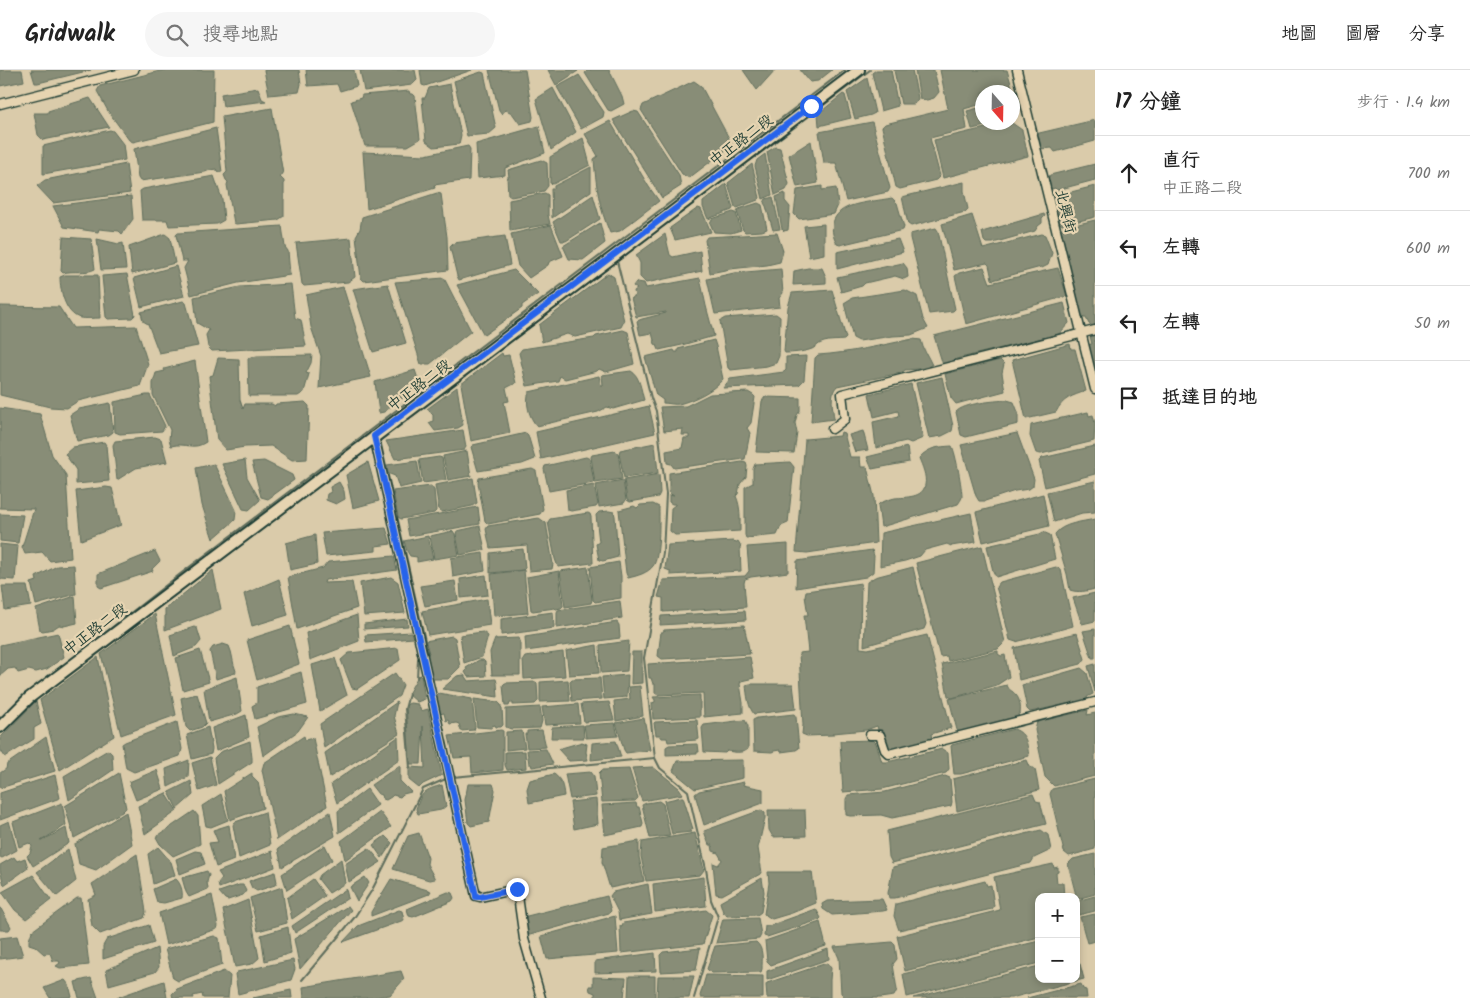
<!DOCTYPE html>
<html lang="zh-TW">
<meta charset="utf-8">
<style>
body{margin:0;font-family:Kalam,"LXGW WenKai TC",sans-serif;background:#f6f6f6;color:#222}
.controls{position:absolute;right:15px;bottom:15px;display:grid;overflow:hidden;border-radius:10px;box-shadow:0 2px 8px #0003}
.controls button{width:45px;height:45px;display:grid;place-items:center;padding:0;border:0;border-bottom:1px solid #e0e0e0;background:#fff;color:#222;font:25px sans-serif}
.compass{position:absolute;left:975px;top:15px;width:45px;height:45px;border-radius:50%;background:#fff;box-shadow:0 2px 8px #0003;rotate:160deg}
.stop{position:absolute;width:15px;height:15px;margin:-11px;border:4px solid #2563eb;border-radius:50%;background:#fff}
.stop.end{background:#2563eb;border-color:#fff;box-shadow:0 1px 5px #0008}
.list{margin:0;padding:0;list-style:none}
h2{display:flex;justify-content:space-between;align-items:center;height:65px;margin:0;padding:0 20px;font-size:21px}
h2 small{font-size:16px;font-weight:400;color:#767676}
.list li{display:grid;grid-template-columns:32px 1fr auto;gap:15px;align-items:center;box-sizing:border-box;height:75px;padding:0 20px;border-top:1px solid #e0e0e0}
.list b{display:block;font-size:19px;white-space:nowrap}
.list p{margin:0;font-size:16px;white-space:nowrap;color:#767676}
.list em{font-size:16px;font-style:normal;color:#767676}
.icon{flex:none;width:28px;height:28px;fill:none;stroke:currentColor;stroke-width:2;stroke-linecap:round;stroke-linejoin:round}
.map{position:relative;flex:none;width:1095px;height:928px;overflow:hidden}
header{display:flex;align-items:center;gap:30px;box-sizing:border-box;height:70px;padding:0 25px;background:#fff;border-bottom:1px solid #e0e0e0}
header strong{font-size:24px}
nav{display:flex;gap:28px;margin-inline-start:auto;font-size:18px}
.search{width:350px;height:45px;background:#f6f6f6;display:flex;align-items:center;gap:12px;box-sizing:border-box;padding:0 18px;border-radius:28px;color:#767676;font-size:19px}
main{display:flex}
aside{flex:1;background:#fff}
.map>svg:first-child{display:block}
</style>
<header>
<strong>Gridwalk</strong>
<div class="search"><svg class="icon" aria-label="search" viewBox="0 0 24 24"><circle cx="10" cy="10" r="6"/><path d="M15 15l6 6"/></svg>搜尋地點</div>
<nav><a>地圖</a><a>圖層</a><a>分享</a></nav>
</header>
<main>
<div class="map">
<svg width="1095" height="928" viewBox="0 0 1095 928">
<rect width="100%" height="100%" fill="#dacbaa"/>
<filter id="ink" filterUnits="userSpaceOnUse"><feTurbulence type="fractalNoise" baseFrequency=".02" numOctaves="2"/><feDisplacementMap in="SourceGraphic" scale="10" xChannelSelector="R" yChannelSelector="G"/><feConvolveMatrix kernelMatrix="1 2 1 2 8 2 1 2 1" color-interpolation-filters="sRGB"/></filter>
<g filter="url(#ink)">
<g fill="#888d77" stroke="#5e6d5c">
<path d="M0,0H22L24,11L0,16Z"/>
<path d="M31,0H91L38,13H35Z"/>
<path d="M164,0H214L213,52L133,72L129,70L108,41L97,21L100,16Z"/>
<path d="M264,0H299L301,14L299,22L269,25Z"/>
<path d="M306,0H354L357,16L340,21L337,14L308,16Z"/>
<path d="M360,0H415L417,10L412,15L364,21Z"/>
<path d="M420,0H472L425,16L422,15Z"/>
<path d="M489,0H525L533,47L532,51L520,54L512,43L506,40L502,44L499,40Z"/>
<path d="M548,0H577L578,1L556,15Z"/>
<path d="M588,0H609L622,26L624,34L611,41L608,40L585,3Z"/>
<path d="M743,0H775L757,20Z"/>
<path d="M800,0H832L818,11L810,12Z"/>
<path d="M876,0H891L898,36L881,41L872,3Z"/>
<path d="M894,0H912L918,28L917,31L914,34H901Z"/>
<path d="M915,0H934L939,22L934,28L927,30L920,29Z"/>
<path d="M940,0H1007L1012,17L1011,22H982V34L964,39L967,59L930,68L940,106L936,110L900,119L896,117L882,57L885,54L948,39Z"/>
<path d="M481,2L484,3L496,58L489,64L467,66L454,11Z"/>
<path d="M579,5L604,42L603,47L581,59L557,17Z"/>
<path d="M867,8L875,43L871,45L855,49L847,22Z"/>
<path d="M694,11L701,16L731,72V76L689,108L682,104L641,40L643,35Z"/>
<path d="M450,14L461,65L459,74L434,77L426,71L422,28H425L429,18Z"/>
<path d="M258,18L262,29L266,31L223,36L221,24Z"/>
<path d="M553,18L576,62L551,80L536,29Z"/>
<path d="M409,21L410,24H413L415,26L420,69L408,76H365L351,31L361,28L362,25Z"/>
<path d="M843,24L845,25L851,48L819,56L818,44Z"/>
<path d="M90,28L109,57L43,70L38,65L34,43H48V41Z"/>
<path d="M982,37V52L998,53L972,59L967,41Z"/>
<path d="M272,38L283,104L279,106L284,111V146L278,150L236,154L234,153L227,115L228,112L226,110L224,105L227,102L222,47Z"/>
<path d="M633,41L638,42L679,105L681,116L662,128L613,50Z"/>
<path d="M1095,50V71L1055,82L1052,78L1039,79L1035,64Z"/>
<path d="M610,51L649,117L659,131L620,161L610,163C599,137 596,116 594,89L598,86L585,64Z"/>
<path d="M872,52L890,118L888,122L846,131L836,93H824L819,62Z"/>
<path d="M1007,53H1012L1022,60L1028,86L943,108L934,70Z"/>
<path d="M539,56L545,83L505,98V105L478,108L476,74Z"/>
<path d="M216,58L222,102H218L216,99L210,100L205,102L140,111L138,108L134,79Z"/>
<path d="M110,60L113,61L123,74L125,90L43,104V76Z"/>
<path d="M583,68L590,95L553,114L550,113V87Z"/>
<path d="M811,71L818,113L797,117L789,85Z"/>
<path d="M468,76L470,79L469,110L434,115L435,118L367,139L363,82L425,85Z"/>
<path d="M775,77L780,78L789,114L786,120L775,125L767,82Z"/>
<path d="M765,84L772,125L763,129L755,96L757,90Z"/>
<path d="M541,90L547,93L548,116L544,121L511,127L508,125L507,107H509L508,100Z"/>
<path d="M126,94L130,123L53,133L37,116L45,110Z"/>
<path d="M752,94L760,128L758,130L737,138L735,137L728,113Z"/>
<path d="M1095,94V110L1057,120L1055,118L1048,120L1047,111L1050,105Z"/>
<path d="M591,97V121L552,148L551,119H554V116Z"/>
<path d="M214,106L222,129L224,150L217,154L169,156L167,150H142L140,121L143,119Z"/>
<path d="M964,112V121L968,139L965,142L911,156L908,154L902,127Z"/>
<path d="M726,114L733,138L732,140L708,149L703,137V132Z"/>
<path d="M822,116V120L836,118L838,135L834,144L799,149L794,144L797,120Z"/>
<path d="M1095,116V147L1063,155L1057,152L1051,127Z"/>
<path d="M437,123L441,124L447,167L448,200L364,211L361,208L356,166L360,159L362,147Z"/>
<path d="M545,123L548,125V145L550,154L510,161L509,130Z"/>
<path d="M785,123V131L790,137L788,160L784,161L782,159L776,127Z"/>
<path d="M593,125L600,149L566,171H561L553,152Z"/>
<path d="M131,126L133,149L122,164L119,161L99,159L98,162L64,157L53,136Z"/>
<path d="M773,127L780,159L773,160L766,136L764,133L766,129Z"/>
<path d="M892,128L897,133L904,157L903,160L840,175L837,174C829,161 831,145 846,138C854,133 882,130 892,128Z"/>
<path d="M758,133L762,135L767,159L762,161L745,162L743,160L737,142L739,139Z"/>
<path d="M698,138L701,139L711,162L675,170L670,158Z"/>
<path d="M733,142L736,143L741,160L731,163L714,162L710,153L712,149Z"/>
<path d="M1044,144L1045,146L1042,149V153L1038,156L1035,161L993,173H986L984,171L982,162Z"/>
<path d="M972,145L983,179L1042,164L1045,165L1052,183L1048,195L1042,198L1041,197L993,210L992,209L989,195L987,193L954,200L942,154Z"/>
<path d="M1095,150V255L1092,256L1089,254L1086,248H1084L1082,245H1079L1058,159Z"/>
<path d="M600,153L605,173L583,190L569,189L563,176Z"/>
<path d="M824,154V184L809,187L804,156Z"/>
<path d="M551,155L563,186L549,192L548,195L529,208L518,196L511,164Z"/>
<path d="M282,156L285,177L288,181L290,205L238,213L191,225L184,198L188,191H182L176,165L178,163Z"/>
<path d="M936,158L938,161L955,239L953,241L929,244L910,168V164Z"/>
<path d="M777,163L783,181L780,192L767,195L730,199L710,203L705,170L707,167Z"/>
<path d="M165,164L170,168L175,193L132,204L129,177Z"/>
<path d="M665,164L670,185L673,187L700,181L702,201L646,213L640,207V193L636,185Z"/>
<path d="M505,166L510,195L459,210L457,206L450,177L454,173Z"/>
<path d="M63,167L91,169L95,199C86,204 73,200 63,203L61,201Z"/>
<path d="M351,168L355,207L348,212L304,216L302,214L296,173Z"/>
<path d="M97,169L119,174L123,173L126,199L101,200Z"/>
<path d="M898,169L903,182L837,199V182Z"/>
<path d="M903,193L907,198L908,207L904,209L895,206L865,213L862,216L841,222L837,207Z"/>
<path d="M176,196L184,226L141,237L134,208Z"/>
<path d="M984,197L990,213L1058,198L1067,226L966,254L955,206L959,203Z"/>
<path d="M808,198H822L826,207V213L793,215L794,201Z"/>
<path d="M781,199L783,223L779,228L780,237L715,244L707,209L734,203Z"/>
<path d="M514,200L538,224L522,235V238L484,265L457,215Z"/>
<path d="M608,203L614,207L624,251L621,257L575,267L567,264L542,272L539,255Z"/>
<path d="M127,204L135,245L132,248L108,249L106,247L102,206Z"/>
<path d="M65,205H98L100,248C94,248 86,249 80,248C65,244 60,220 60,207Z"/>
<path d="M444,208L471,261L430,294H421L395,212Z"/>
<path d="M700,208L706,236L714,266L682,275L659,280L657,275L655,274L652,263L640,265L637,251L642,249L666,243V242L636,247L631,228L635,226L634,221L637,219L633,216L636,212L644,213L646,218Z"/>
<path d="M291,214L295,248L301,250L306,276L212,281L208,277L206,265L209,260L197,253L194,227L240,217Z"/>
<path d="M388,214L406,273L373,282L353,219Z"/>
<path d="M343,217L371,307L319,318L321,286L311,257L306,225Z"/>
<path d="M832,220L846,268L844,270C838,271 830,270 824,272C818,273 815,279 809,280C802,282 794,283 785,283L784,281L788,237L792,223Z"/>
<path d="M905,220L917,226L923,249L928,258L911,265L893,266L859,271L853,268L844,233L852,228Z"/>
<path d="M183,231L186,233L198,276L159,283L148,254L143,251L141,242Z"/>
<path d="M1064,233L1069,253L1059,264L956,289L955,291L943,295L934,266Z"/>
<path d="M0,236L59,237L73,258L136,256L148,294L140,316L78,331L67,338L50,337L0,325Z"/>
<path d="M776,244L780,247L779,286L776,293L767,296L731,300L728,298L720,251L725,248Z"/>
<path d="M623,260L628,262L634,294L606,302L599,299L597,301L565,309L560,306L558,311L527,316L519,283L522,279L594,268L596,266Z"/>
<path d="M1095,265V299H1093L1087,275L1092,274L1090,266Z"/>
<path d="M913,269L921,270C923,280 928,286 932,295H930V298L905,300L901,303L837,316C829,324 833,338 834,349L811,352L815,288L818,285C850,283 881,275 913,269Z"/>
<path d="M714,270L716,276L723,309C713,321 694,330 679,334C674,335 668,333 663,333V330L656,325L645,287L674,280L675,282H678V279Z"/>
<path d="M1070,274L1071,279H1075L1086,321C1072,326 1063,328 1056,342L1026,349L1012,290Z"/>
<path d="M502,283L503,286L509,285L516,313L506,318L509,331L504,332L510,363L471,371L461,314Z"/>
<path d="M312,285L311,293L306,303L309,304L304,322L298,326H249L248,288L257,286Z"/>
<path d="M806,286L804,310L799,315L723,318L730,309L784,302L786,300V287Z"/>
<path d="M218,288L239,289L240,330L243,339L245,334H272L275,336L276,334L305,332L309,336L307,389L292,390L271,376L245,377L226,380L217,370L209,306L213,305Z"/>
<path d="M1000,290L1004,294L1002,303L1005,321L956,334L951,328L945,304Z"/>
<path d="M195,291L206,372C193,381 186,372 171,376L169,369L170,360L153,325V313L156,303L165,301L164,299Z"/>
<path d="M415,300L420,315L384,342L379,343L375,312Z"/>
<path d="M631,301C640,306 641,320 644,330L613,339L607,337L598,342L537,356C529,348 525,332 529,322L599,306L601,315H603L602,305Z"/>
<path d="M942,307L953,356L952,361L942,366L929,368L916,313Z"/>
<path d="M911,314L923,368L911,373L906,371L876,378L873,352L899,346L898,341L874,347L869,324Z"/>
<path d="M457,317L463,355L458,358L435,361L429,353L433,351V345L427,339Z"/>
<path d="M748,322L753,325L755,327L751,353L747,358L750,363L745,389L674,398L671,394L667,393L666,381L682,378L684,368H689V365H682L683,359L664,361L660,337L686,336L710,324Z"/>
<path d="M146,325H150L165,356L162,361L120,364L115,362L114,332Z"/>
<path d="M765,327L800,328V341L797,345L795,353L797,363L794,383L756,382L762,331Z"/>
<path d="M1007,330L1014,332L1018,342V354L966,367L961,365L956,342C964,333 994,331 1007,330Z"/>
<path d="M110,333L113,362L109,365L77,371L70,345L79,339Z"/>
<path d="M649,336L655,363L541,389L536,362Z"/>
<path d="M0,338L40,344L52,385L66,405L71,488L50,491L42,482L25,484L22,477L34,439L0,438Z"/>
<path d="M1088,342L1089,346L1093,345L1095,354L1094,371L1041,384L1036,383L1030,366L1031,355Z"/>
<path d="M463,360L466,377L464,380L395,389L386,371Z"/>
<path d="M863,361L868,380L855,382L849,365Z"/>
<path d="M841,362L844,363L850,387H860L861,397H867L874,426L876,473L807,483L796,482L805,369L840,366Z"/>
<path d="M526,363L528,365L535,389L522,394L478,401L471,377L473,375Z"/>
<path d="M1017,363L1034,409L1033,416L1029,419L1015,421L985,431H979L976,426L961,375Z"/>
<path d="M155,367L161,369L167,392L136,398L117,410L113,375L115,371Z"/>
<path d="M104,372L106,375L109,411L76,414V400L65,384L73,377Z"/>
<path d="M655,373L658,403L624,408L619,384L620,380Z"/>
<path d="M952,376C956,384 962,418 962,427C961,430 960,431 958,434L881,457L878,435L880,433C885,431 890,429 895,428C906,427 923,428 925,415C927,406 922,396 919,388C929,377 938,377 952,376Z"/>
<path d="M1095,376V404L1045,417L1039,391L1042,388Z"/>
<path d="M907,377L909,392L872,399L867,387Z"/>
<path d="M467,381L471,406L448,410L443,386Z"/>
<path d="M615,381L618,383L622,409L595,413L591,387L592,385Z"/>
<path d="M439,387L442,388L446,410L423,413L419,390Z"/>
<path d="M586,387L590,389L594,412L593,413L549,421L544,399L545,396Z"/>
<path d="M245,390L247,407L260,430L249,440L243,439L222,394Z"/>
<path d="M264,391L292,405L294,410L268,429L261,427L252,392Z"/>
<path d="M417,391L421,413L399,418L395,406L387,403V395Z"/>
<path d="M368,392L379,431L353,438L346,405Z"/>
<path d="M742,392L746,393L747,396L746,407L740,414L738,424L736,426C741,437 740,450 740,461L675,465L670,461L671,438L675,435V434H672L669,432V425L674,426L669,423V403Z"/>
<path d="M790,392L794,397L788,453L781,456L777,465L746,468L745,465V417L753,413V399L755,394Z"/>
<path d="M214,394L236,440L235,450L213,469L202,435L196,398Z"/>
<path d="M532,399L536,401L543,439L540,444L488,454L485,451L478,413L479,408Z"/>
<path d="M659,404L660,423L658,427L630,432L627,430L624,410Z"/>
<path d="M473,408L477,433L472,436L442,442L439,440L435,415Z"/>
<path d="M623,410L626,430L624,433L599,437L596,415Z"/>
<path d="M1095,411V442L1082,443L1054,452L1047,422Z"/>
<path d="M339,412L344,421L345,429L336,434L326,430L327,424L331,422L330,417Z"/>
<path d="M594,415L598,434L596,437L571,441L568,440L566,420Z"/>
<path d="M431,416L434,420L436,441L434,443L401,449L398,447L393,421Z"/>
<path d="M106,417L112,418L121,455L81,470L76,421Z"/>
<path d="M1043,424L1049,456L983,472L976,442Z"/>
<path d="M653,434L659,437C659,449 660,488 653,496C648,503 637,506 628,508L626,503L619,440L634,436L637,438L640,435Z"/>
<path d="M478,437L480,454L409,466L406,450Z"/>
<path d="M609,441L614,442L615,446L618,487L603,491L599,490L596,474L599,472L596,445L599,442Z"/>
<path d="M588,443L590,444L591,447L593,493L558,497L555,489L548,452L550,449Z"/>
<path d="M971,443L976,472L951,476L947,474L925,480L920,486L905,491L880,496L881,463Z"/>
<path d="M0,444L23,445L18,473L0,471Z"/>
<path d="M539,448L546,453L553,494L552,499L529,501L527,475L490,478L486,459L488,456Z"/>
<path d="M1095,449V519C1087,521 1078,523 1070,520L1067,504L1055,464C1063,453 1082,452 1095,449Z"/>
<path d="M480,456L485,480L460,485L456,464L457,461Z"/>
<path d="M386,458L391,474L376,476V481L326,486L322,463Z"/>
<path d="M453,461L455,464L459,485L434,489L430,466Z"/>
<path d="M1043,462L1050,465L1055,489L996,507L993,501L987,476L1040,464Z"/>
<path d="M315,465L317,494L290,500L286,473Z"/>
<path d="M428,466L433,489L417,492V487L410,486L407,481L404,471Z"/>
<path d="M733,471L735,473L738,471L741,476L740,477L741,501L670,505V501L665,499L668,475Z"/>
<path d="M0,474L18,476L15,510L0,509Z"/>
<path d="M788,474V502L751,507L745,509L744,513L746,537L663,542V528L658,527L663,510L745,506L749,501L747,477Z"/>
<path d="M982,476L1005,572L998,579L948,591L947,586L940,587L916,493Z"/>
<path d="M523,479L525,498L523,500L490,503V483Z"/>
<path d="M872,480L874,486L873,502L866,507L796,518L797,491Z"/>
<path d="M155,481L160,491L152,499L153,501L101,518L98,516V504Z"/>
<path d="M483,483L485,501L453,507L451,488Z"/>
<path d="M394,486L397,500L325,510L324,513L352,512L357,538L297,559L288,507L323,498L328,492Z"/>
<path d="M619,492L621,506V528L595,532L593,530L590,497Z"/>
<path d="M74,495L76,524L36,535L31,513L37,511L36,507L57,496Z"/>
<path d="M588,497L592,530L591,533L565,537L560,501Z"/>
<path d="M913,497L926,554L924,559L864,576L867,512L875,507Z"/>
<path d="M1056,497L1061,500L1073,556L1016,572L1010,570L1002,537L996,517L1000,512Z"/>
<path d="M213,500L221,539L165,560V539Z"/>
<path d="M524,500L528,543L494,546L491,504Z"/>
<path d="M559,501L563,536L561,538L556,539L555,538L533,541L531,540L527,507Z"/>
<path d="M486,505L488,525L461,528L460,509Z"/>
<path d="M391,507L398,512L405,543L364,546L360,513Z"/>
<path d="M279,509L288,545L252,556L244,524Z"/>
<path d="M455,511L458,530L425,536L420,516Z"/>
<path d="M861,513L860,578L868,579L927,565L951,658L931,664L932,669L884,681L877,656L866,660L833,663V665L807,666L802,664L803,655L799,583L808,582L804,545H808L805,526L806,521Z"/>
<path d="M2,516H27L31,536L5,540Z"/>
<path d="M1095,523V551L1082,554L1073,528Z"/>
<path d="M75,526L77,553L64,556L59,555L53,559L43,561L40,560L36,539Z"/>
<path d="M487,529L490,555L428,565L422,541Z"/>
<path d="M620,531L622,548L557,558V542L558,540Z"/>
<path d="M745,541L746,550L660,555L661,546Z"/>
<path d="M553,542L554,558L501,565V549Z"/>
<path d="M155,544L176,645L121,665L101,584Z"/>
<path d="M357,545L359,571L310,590L306,563Z"/>
<path d="M407,549L408,556L364,559V554Z"/>
<path d="M617,552L619,555L620,568L526,581L525,567Z"/>
<path d="M744,555L750,584L662,589L658,586L661,562H663L664,560Z"/>
<path d="M290,556L299,594L257,610L247,570Z"/>
<path d="M194,557L197,558L201,571L196,577L174,586L170,565Z"/>
<path d="M1095,559V588H1092L1083,561Z"/>
<path d="M411,562L413,568L366,572L365,565Z"/>
<path d="M483,562L488,566L482,587L464,593L460,565Z"/>
<path d="M58,563L64,587L47,599L36,602L29,600L18,603L15,598L8,599L0,606V575Z"/>
<path d="M1077,563L1085,589L1081,594L1019,610L1014,578Z"/>
<path d="M452,566L455,568L460,597L448,609H432L426,586L429,583L425,571Z"/>
<path d="M519,568L520,571V605H492L490,582L495,569Z"/>
<path d="M629,571L627,601L601,603L600,575Z"/>
<path d="M223,574L229,576C233,584 232,592 236,601L235,603L216,609L210,581L213,577Z"/>
<path d="M597,575L599,603L569,605L566,581Z"/>
<path d="M398,578L400,590L357,619L352,618L341,590L349,583Z"/>
<path d="M200,580L209,612L183,620L176,588Z"/>
<path d="M998,581V584L1001,586L1005,585L1009,607L997,615L952,628L948,626L942,594Z"/>
<path d="M563,582L565,606L524,609L523,590L525,587Z"/>
<path d="M632,582H642V613L631,614Z"/>
<path d="M98,587L114,666L60,700L40,630Z"/>
<path d="M750,587L754,608L741,611L740,614L743,633V643L704,647L703,623L658,625L655,623V614H653L651,608H649L648,594Z"/>
<path d="M335,588L347,625L320,641L312,595Z"/>
<path d="M479,590H483L485,592L486,606L468,607L465,602L467,600L466,598Z"/>
<path d="M1095,594V622L1088,596Z"/>
<path d="M1081,598L1087,603L1093,624L1087,627L1088,630L1078,632H1075L1030,642L1027,639L1022,615Z"/>
<path d="M301,602L307,634L255,649L252,636L257,633V617Z"/>
<path d="M395,603L403,615L399,626L324,678L320,654Z"/>
<path d="M421,605L425,629L417,632L408,624L418,606Z"/>
<path d="M464,605L468,611L496,609L497,613L498,627L442,619L457,606Z"/>
<path d="M628,605L627,627L604,629L602,607Z"/>
<path d="M237,607L242,641L237,644L209,652L204,619Z"/>
<path d="M600,608L602,629L572,631L570,611L572,609Z"/>
<path d="M568,610L570,631L540,632V612Z"/>
<path d="M536,612L537,613L538,631L535,634L513,635V633H510L509,636H505L503,615L505,613Z"/>
<path d="M750,614H793L796,639L754,644C748,637 747,624 746,615Z"/>
<path d="M1007,615C1009,621 1012,620 1016,625C1020,629 1021,638 1020,643L1018,644L1019,648L960,662L957,660L949,629Z"/>
<path d="M640,616L643,646L616,651L614,631L630,629L629,617Z"/>
<path d="M439,623L472,629L475,657L474,660L461,661L459,654L456,653L450,654L448,650L446,651L444,643L439,644L436,626Z"/>
<path d="M197,624L206,653L202,657L190,661L186,657L181,628Z"/>
<path d="M700,625V647L653,649L652,633L655,632V630L653,627Z"/>
<path d="M474,629L498,632L501,635V637L502,638L503,655L501,657H496L495,655L492,656L491,658L477,657Z"/>
<path d="M36,631L41,654L34,658V669L5,687L0,679V668Z"/>
<path d="M397,632L394,646L399,664L330,707L325,683Z"/>
<path d="M609,632L614,650L584,652L581,634Z"/>
<path d="M410,633L418,634L421,641L428,639L442,705L423,714L419,718L409,710V697L425,698L423,656L421,694H410L406,635Z"/>
<path d="M578,634L580,653L545,655L542,637Z"/>
<path d="M540,637L542,651L540,658L511,659L506,657V639Z"/>
<path d="M1088,640L1087,645L1095,643V706L1054,716L1045,707L1035,660L1037,652Z"/>
<path d="M294,644L308,647L298,661L263,686L257,657L278,647Z"/>
<path d="M794,644L796,647L799,678L796,680L781,682L780,680L774,681L772,682L754,681L753,650L757,648Z"/>
<path d="M246,645L249,667L216,681L212,658Z"/>
<path d="M644,648L650,680L626,683L624,680L616,653Z"/>
<path d="M697,650L699,669L697,670L668,672L667,668H662L660,665H656L654,653L655,652Z"/>
<path d="M745,650L748,656V679C743,684 733,682 727,681L725,683L704,682L702,658L704,655Z"/>
<path d="M177,652L182,679L180,686L134,702L126,698L122,674L125,672Z"/>
<path d="M615,653L618,666L586,668L584,655Z"/>
<path d="M583,655L584,668H551L552,657Z"/>
<path d="M208,657L212,679L211,684L192,689L187,665Z"/>
<path d="M1014,659C1027,664 1027,674 1029,686L961,704H954L951,676L952,675Z"/>
<path d="M501,660L503,661V700L472,703L471,687L454,688L449,666Z"/>
<path d="M542,660L546,677L527,678L525,664H527V661Z"/>
<path d="M522,661L525,678L506,680V662Z"/>
<path d="M304,666L305,670L313,668L327,736L277,770L262,700L264,693Z"/>
<path d="M46,667L55,701L0,718V703L6,699L7,694Z"/>
<path d="M398,667L399,690L337,733L331,714Z"/>
<path d="M873,670L876,673L882,692H887L942,679L948,683L949,699L946,703L882,719L843,722L840,671Z"/>
<path d="M250,671L252,688V692L218,714L214,688L220,682Z"/>
<path d="M616,671L621,687L591,690L592,673Z"/>
<path d="M582,672L587,674L586,682L588,690L569,691L558,679Z"/>
<path d="M698,674L699,682H697V684L666,685V677L669,675Z"/>
<path d="M546,679L553,694L532,697L531,694H529L527,680Z"/>
<path d="M108,680L112,684L113,700L69,730L64,706Z"/>
<path d="M525,681L526,698L507,700L505,695V682Z"/>
<path d="M210,687L216,715L199,721L192,693Z"/>
<path d="M189,690L188,707L168,717L166,699Z"/>
<path d="M743,690V708L695,719L673,701L677,691Z"/>
<path d="M1027,690L1030,697L1035,699L1039,720L957,741L953,709Z"/>
<path d="M400,695V711L411,722L403,724L400,727L393,725L391,727L386,730L383,729L382,725L378,724L371,715Z"/>
<path d="M653,697L679,718L683,724L642,731L640,726L632,698Z"/>
<path d="M629,699L638,728L635,731L602,732L599,703L602,700Z"/>
<path d="M157,700L163,719L136,730L129,712Z"/>
<path d="M591,702L594,706L596,726L570,729L565,704Z"/>
<path d="M119,703L126,738L122,742L74,768L65,736Z"/>
<path d="M252,703V706L258,712L263,738L230,750L224,721Z"/>
<path d="M554,704C562,710 563,717 564,726L529,733L527,719L530,710Z"/>
<path d="M55,705L60,728L0,750V723Z"/>
<path d="M945,706L950,708L952,732L951,736L892,748L881,745L850,746L846,745V729L848,725L885,722Z"/>
<path d="M1095,709V779L1069,786L1064,782L1050,724L1052,719Z"/>
<path d="M191,711L193,725L177,739L169,722Z"/>
<path d="M744,712L743,715L763,719V733L704,755L695,724L699,721Z"/>
<path d="M468,714H493L495,720L489,752L471,756L468,753L465,730Z"/>
<path d="M442,715L446,736L441,740L418,744L416,739C422,721 425,720 442,715Z"/>
<path d="M367,719L378,735L339,763L338,741Z"/>
<path d="M166,723L177,741L145,764L138,736Z"/>
<path d="M221,724L228,750L211,757L206,756L202,736Z"/>
<path d="M1033,724L1036,731L1040,732L1046,754L892,793L889,787L887,761Z"/>
<path d="M681,727H683L693,759H691V762L672,764L664,731Z"/>
<path d="M596,729L598,754L574,759L570,732Z"/>
<path d="M659,731L663,734L670,766L650,768L642,735L646,733Z"/>
<path d="M62,733L66,755L41,771L66,758L69,773L33,796L27,786L30,783L32,776L29,773L19,777L13,752Z"/>
<path d="M636,733L637,737H639L643,753L642,757L605,765L602,735Z"/>
<path d="M761,740L765,743V748L758,778L762,803L722,825L716,824L713,793L718,795L722,790L718,783L713,781L712,775H709L704,761Z"/>
<path d="M768,740H805L806,766L773,767L769,760Z"/>
<path d="M194,741L198,746L200,774L173,786L160,774L156,767Z"/>
<path d="M126,742L132,774L96,800L79,794L75,774Z"/>
<path d="M265,742L270,775L239,788L233,755L235,752Z"/>
<path d="M330,742L335,766L282,797L278,779Z"/>
<path d="M380,742L391,757L345,790L341,771Z"/>
<path d="M9,751L17,780L2,788L0,787V755Z"/>
<path d="M229,755L234,790L216,797L209,773L218,772L213,760Z"/>
<path d="M1041,760L1048,765L1051,780L1034,788L1031,793L895,828H889L888,823L893,797Z"/>
<path d="M419,763L428,788L427,794L429,798L435,809L429,810L393,799L408,766Z"/>
<path d="M695,763L704,800L700,805L646,811L641,786L642,772Z"/>
<path d="M385,766L392,773L382,788L373,775Z"/>
<path d="M639,771V787L644,811L610,818L602,792L603,777Z"/>
<path d="M325,775L332,790L287,820L282,804Z"/>
<path d="M158,777L171,792L175,805L153,814L148,784Z"/>
<path d="M369,778L381,792L349,812L345,794Z"/>
<path d="M68,779L76,811L57,826L37,802Z"/>
<path d="M195,781L201,782L205,794L180,804L176,789Z"/>
<path d="M272,781L275,797L219,818L218,813L222,808L218,802Z"/>
<path d="M137,784L146,842L144,848L100,864L92,856L88,829L96,825L92,814Z"/>
<path d="M1095,784V824L1077,829L1068,794L1073,789Z"/>
<path d="M14,787L17,791L25,788L28,798L4,815L0,800V795Z"/>
<path d="M341,789L345,813L329,823L318,809L320,805Z"/>
<path d="M1053,794L1054,798L1058,797V802L1056,803L1057,813H1063L1064,827H1039V867L905,901L897,866L1000,840L994,807Z"/>
<path d="M207,801L209,805L207,812L208,819L189,827L186,822L182,808Z"/>
<path d="M275,802L277,812L275,815L257,821L252,818L249,811Z"/>
<path d="M768,802H812L816,833L792,843L772,849L764,844L769,813Z"/>
<path d="M33,805L51,830L26,849L15,840L2,822Z"/>
<path d="M365,807L369,813L357,831L350,817Z"/>
<path d="M704,807L706,836L655,842L653,814Z"/>
<path d="M762,808L764,822L761,842L757,845L727,846L723,842L720,832Z"/>
<path d="M176,809C181,814 183,821 182,828L164,833L157,832L153,819Z"/>
<path d="M313,809L325,826L292,849L287,828Z"/>
<path d="M391,809L431,821L429,824L371,846V842Z"/>
<path d="M985,811L987,816L991,815L994,836L992,839L899,860L894,846L896,834Z"/>
<path d="M648,814L652,844L619,850L618,842L610,826L613,822Z"/>
<path d="M239,815H243L246,821L243,825L228,830L225,829L219,822Z"/>
<path d="M282,817L287,853L258,861L250,828Z"/>
<path d="M346,819L348,828L295,863L292,856Z"/>
<path d="M448,822L452,823L454,828L452,831L413,847L409,846L407,839Z"/>
<path d="M212,825L218,856L217,859L166,875L159,843Z"/>
<path d="M607,826L611,841L609,843L530,865L526,864L523,847Z"/>
<path d="M1095,826V841L1079,845L1077,831Z"/>
<path d="M77,828H81L89,895L60,898L56,896L60,893L59,891H53L50,883L44,884L35,876L29,874V870L32,861Z"/>
<path d="M882,829L887,840L883,841L832,845L823,839L822,834L827,831Z"/>
<path d="M248,830L259,888L252,894L235,897L223,840Z"/>
<path d="M348,836L351,840L300,899L294,869Z"/>
<path d="M0,837L11,857L9,860H0Z"/>
<path d="M816,839L821,848L819,850L767,867L764,866L765,856H769Z"/>
<path d="M399,840L402,841L404,850L343,872L358,856Z"/>
<path d="M706,840L712,845L703,874L621,883L620,856L622,857L623,853Z"/>
<path d="M1095,844V871L1087,873L1080,847Z"/>
<path d="M615,846L618,883L547,889L541,866Z"/>
<path d="M758,848L761,865L759,869L716,873L723,849Z"/>
<path d="M820,852L826,876L771,895L767,891L765,871Z"/>
<path d="M149,855L154,873L103,889V876L107,869Z"/>
<path d="M288,857L291,883L265,891L261,865Z"/>
<path d="M17,866L23,886L0,889V868Z"/>
<path d="M214,866L219,868L222,895L178,911L173,908L165,879Z"/>
<path d="M1039,871V893L907,927L903,904Z"/>
<path d="M756,872C764,878 762,890 762,899L761,902L711,903L707,899L715,876Z"/>
<path d="M892,872L895,875L897,889L893,894L897,920L894,926L880,928H846L841,923L839,888L834,877Z"/>
<path d="M157,878L159,897L155,902L109,915L106,900Z"/>
<path d="M700,878L696,900L661,902L660,885L663,882Z"/>
<path d="M828,879L829,889L767,910V901Z"/>
<path d="M655,883L656,901L595,903V891Z"/>
<path d="M293,890L295,899L291,910L238,924L235,904L237,902Z"/>
<path d="M1076,892L1080,894L1084,909L1011,928H913L1039,896V909H1076Z"/>
<path d="M827,893L831,898L830,910V928H767L766,915L767,913Z"/>
<path d="M224,901L230,906L228,928H203L202,924L193,926L194,928H173L172,924L177,919Z"/>
<path d="M401,901L404,909L390,925L369,928H304L303,917Z"/>
<path d="M706,905L763,906V928H701L700,926Z"/>
<path d="M629,906H655V928H628Z"/>
<path d="M658,906H694L689,928H657Z"/>
<path d="M593,907L626,908L624,928H595V923L590,921L589,916H593Z"/>
<path d="M91,908L98,928H79L75,912Z"/>
<path d="M65,910L69,915L72,927L50,928L44,918Z"/>
<path d="M164,911L167,928H115Z"/>
<path d="M1081,914L1083,919L1086,920L1087,928H1027Z"/>
<path d="M291,920L292,928H253Z"/>
</g>
<g fill="none" stroke-linecap="round" stroke-linejoin="round">
<g stroke="#5e6d5c" stroke-width="2">
<path d="M1013,0L1037,98"/>
<path d="M617,191L651,328L656,341L666,424L663,483L644,588L655,688L660,698L688,721L706,799L711,830L718,847L694,928"/>
<path d="M380,370L428,584L425,585"/>
<path d="M378,372L870,0"/>
<path d="M417,608L418,589L421,587"/>
<path d="M63,610L374,374"/>
<path d="M41,613L179,505L845,0"/>
<path d="M409,624L405,639L410,698"/>
<path d="M0,649L26,625"/>
<path d="M453,707L655,688"/>
<path d="M302,910L354,848L372,820L423,719L448,708"/>
</g>
<g stroke="#1f3d34" stroke-width="11">
<g id="minor">
<path d="M1017,0L1095,319"/>
<path d="M0,34L134,0"/>
<path d="M832,359L845,349L842,324L1095,260"/>
<path d="M374,366L476,826L480,827L517,819L524,869L541,928"/>
<path d="M870,665H880L885,680L889,684L1095,632"/>
</g>
</g>
<g stroke="#1f3d34" stroke-width="14">
<path id="major" d="M0,657L29,628L617,184L859,0"/>
</g>
<use href="#minor" stroke="#e6d4b1" stroke-width="8"/>
<use href="#major" stroke="#e6d4b1" stroke-width="10"/>
</g>
</g>
<g fill="none" stroke-linecap="round" stroke-linejoin="round" filter="url(#ink)">
<path stroke="#2563eb" stroke-width="6" d="M517,819L480,827H476V826L374,366L811,36"/>
</g>
<g text-anchor="middle" stroke-width="4.5" stroke-linejoin="round" paint-order="stroke">
<g font-size="15" fill="#1f3d34" stroke="#e6d4b1">
<text transform="translate(741 70) rotate(-37)" y="5">中正路二段</text>
<text transform="translate(1066 141) rotate(76)" y="5">北興街</text>
<text transform="translate(419 315) rotate(-37)" y="5">中正路二段</text>
<text transform="translate(95 559) rotate(-37)" y="5">中正路二段</text>
</g>
</g>
</svg>
<div class="controls">
<button>+</button>
<button>−</button>
</div>
<svg class="compass" viewBox="-18 -18 36 36"><path d="M0-13l5 13h-10z" fill="#e53935"/><path d="M0 13l5-13h-10z" fill="#767676"/></svg>
<div class="stop" style="left:811px;top:36px"></div>
<div class="stop end" style="left:517px;top:819px"></div>
</div>
<aside>
<h2>17 分鐘<small>步行 · 1.4 km</small></h2>
<ul class="list">
<li><svg class="icon" aria-label="ahead" viewBox="0 0 24 24"><path d="M12 20V5M6 11l6-6 6 6"/></svg><div><b>直行</b><p>中正路二段</p></div><em>700 m</em></li>
<li><svg class="icon" aria-label="left" viewBox="0 0 24 24"><path d="M17 20v-9H6M10 6l-5 5 5 5"/></svg><div><b>左轉</b></div><em>600 m</em></li>
<li><svg class="icon" aria-label="left" viewBox="0 0 24 24"><path d="M17 20v-9H6M10 6l-5 5 5 5"/></svg><div><b>左轉</b></div><em>50 m</em></li>
<li><svg class="icon" aria-label="arrive" viewBox="0 0 24 24"><path d="M6 21V4h12l-3 4 3 4H6"/></svg><div><b>抵達目的地</b></div></li>
</ul>
</aside>
</main>
